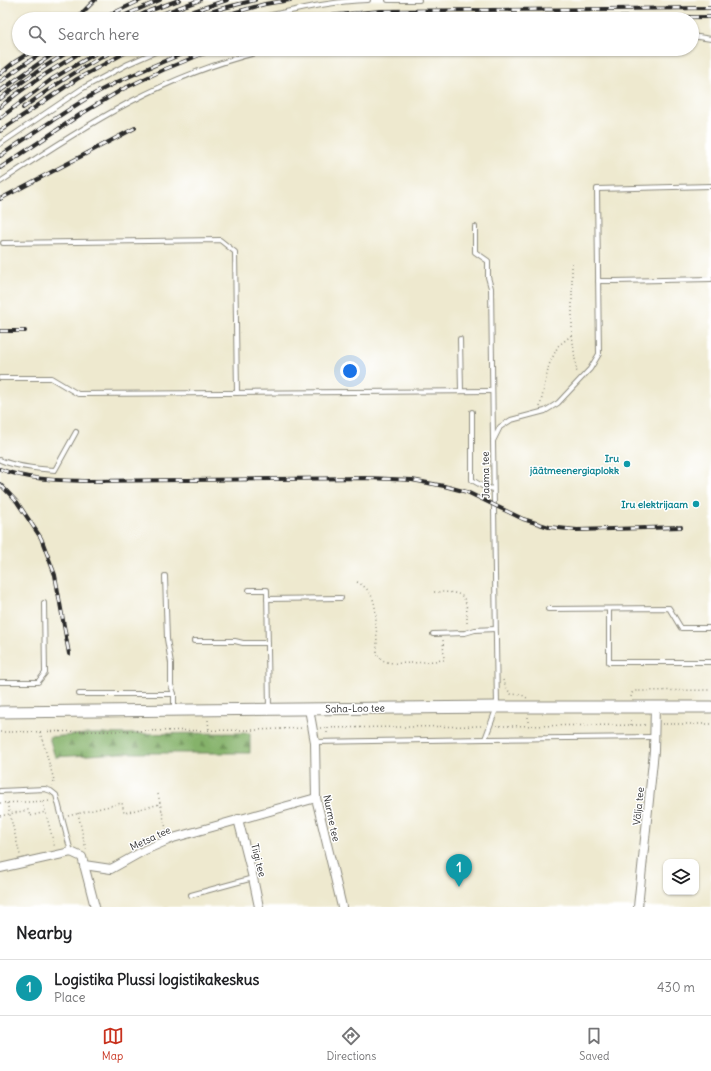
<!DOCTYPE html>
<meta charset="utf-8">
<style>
body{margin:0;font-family:Delius,sans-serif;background:#f6f6f6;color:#202124}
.controls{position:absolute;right:12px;bottom:12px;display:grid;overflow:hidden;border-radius:8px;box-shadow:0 1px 3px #0004}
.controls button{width:36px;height:36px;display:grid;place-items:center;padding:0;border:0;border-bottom:1px solid #e0e0e0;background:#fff;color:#202124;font:20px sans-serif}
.you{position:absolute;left:350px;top:371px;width:14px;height:14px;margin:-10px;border:3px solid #fff;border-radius:50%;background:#1a73e8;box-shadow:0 0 0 6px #1a73e833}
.badge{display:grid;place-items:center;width:26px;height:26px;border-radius:50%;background:#c8321e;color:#fff;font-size:13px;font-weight:700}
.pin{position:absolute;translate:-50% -33px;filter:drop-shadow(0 1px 2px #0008)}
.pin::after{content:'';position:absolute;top:21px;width:14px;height:12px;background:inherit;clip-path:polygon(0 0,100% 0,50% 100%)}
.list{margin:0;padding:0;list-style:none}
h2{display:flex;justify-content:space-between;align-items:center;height:52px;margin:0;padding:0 16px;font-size:17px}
h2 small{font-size:13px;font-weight:400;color:#757577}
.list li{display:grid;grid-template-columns:26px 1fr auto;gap:12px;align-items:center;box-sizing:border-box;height:56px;padding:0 16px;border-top:1px solid #e0e0e0}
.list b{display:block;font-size:15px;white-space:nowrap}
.list p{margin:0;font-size:13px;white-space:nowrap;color:#757577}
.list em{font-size:13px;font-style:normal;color:#757577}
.icon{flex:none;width:22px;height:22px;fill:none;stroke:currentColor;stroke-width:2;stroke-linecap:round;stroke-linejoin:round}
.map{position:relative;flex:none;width:711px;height:907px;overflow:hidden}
.search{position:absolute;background:#fff;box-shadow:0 1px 3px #0004;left:12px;right:12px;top:12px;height:44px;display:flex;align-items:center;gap:10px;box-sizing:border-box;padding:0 14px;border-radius:22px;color:#757577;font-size:15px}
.sheet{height:108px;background:#fff}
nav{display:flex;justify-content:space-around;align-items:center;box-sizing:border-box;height:56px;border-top:1px solid #e0e0e0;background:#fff;font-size:11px;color:#757577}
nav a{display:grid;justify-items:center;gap:2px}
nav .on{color:#c8321e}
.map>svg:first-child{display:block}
</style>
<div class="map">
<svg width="711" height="907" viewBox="0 0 711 907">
<defs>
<pattern id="forest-firs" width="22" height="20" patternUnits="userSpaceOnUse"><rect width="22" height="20" fill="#85b26a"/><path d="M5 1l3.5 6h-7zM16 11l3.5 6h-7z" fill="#6d9157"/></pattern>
</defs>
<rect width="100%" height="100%" fill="#fff"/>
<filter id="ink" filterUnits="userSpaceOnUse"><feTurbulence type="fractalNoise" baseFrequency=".025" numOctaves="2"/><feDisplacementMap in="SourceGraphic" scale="8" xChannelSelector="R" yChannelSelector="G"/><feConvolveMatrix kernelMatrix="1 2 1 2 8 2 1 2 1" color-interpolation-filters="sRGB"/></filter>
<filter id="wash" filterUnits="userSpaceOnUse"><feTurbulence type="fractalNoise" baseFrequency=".012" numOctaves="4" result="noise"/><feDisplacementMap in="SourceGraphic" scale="16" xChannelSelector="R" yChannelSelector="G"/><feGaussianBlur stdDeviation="0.9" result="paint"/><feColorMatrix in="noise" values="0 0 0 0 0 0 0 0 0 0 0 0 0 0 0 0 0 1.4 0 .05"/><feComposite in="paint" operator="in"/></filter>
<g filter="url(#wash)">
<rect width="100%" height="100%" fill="#eee9cf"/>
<path fill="url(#forest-firs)" stroke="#586e4a" d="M250,733V753H121L55,757L49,737L87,734Z"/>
</g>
<g filter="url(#ink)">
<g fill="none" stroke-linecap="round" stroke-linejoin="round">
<g stroke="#8c8a7d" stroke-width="6">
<g id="lane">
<path d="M388,0H419"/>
<path d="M254,19C291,11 330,1 368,0"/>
<path d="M692,36L711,39"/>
<path d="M0,144L83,88L128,64L162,49"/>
<path d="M0,182C42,154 85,126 130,102C174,79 222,60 272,49"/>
<path d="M475,227V252L488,261V277L491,288L493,439"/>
<path d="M3,243L220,240L235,252L237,393"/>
<path d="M598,281H615L711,279"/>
<path d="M460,339L461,391"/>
<path d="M0,378H51L78,394L492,391"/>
<path d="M472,412V480L484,487L493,489"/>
<path d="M0,460C17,467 37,469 55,470L76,432"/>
<path d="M165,576L167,639L171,663V685L174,694"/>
<path d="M249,590H267L269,708"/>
<path d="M267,599L341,598"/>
<path d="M548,609L669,608L681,628H711"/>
<path d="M609,609V662H711"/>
<path d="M433,634L465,633L475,630L495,629"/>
<path d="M194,641H235L243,643H268"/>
<path d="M0,682H38L45,673L44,603"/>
<path d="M79,694H174V710"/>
<path d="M485,739L497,707L493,441L500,427L511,420L545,411L558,403L590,369L599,354L597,189L711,186"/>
<path d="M315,742L485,739L654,737"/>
<path d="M0,791L45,789L51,791L56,795L71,852"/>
<path d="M191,895L253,878"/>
</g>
</g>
<g stroke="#8c8a7d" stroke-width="10">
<g id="street">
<path d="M309,709L315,742L316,798L342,907"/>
<path d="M238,819L253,878L259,907"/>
<path d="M84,865L111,869L145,850L173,838L316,798"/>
<path d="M0,868L71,852L82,857L95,907"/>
<path d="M638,907L654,751L655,706"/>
</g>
</g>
<g stroke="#8c8a7d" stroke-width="13">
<path id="secondary" d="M0,712L497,707H711"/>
</g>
<g stroke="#8c8a7d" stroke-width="1.5" stroke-dasharray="1 3" stroke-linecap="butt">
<path d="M572,263V335L577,374"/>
<path d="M540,407L549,365L558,346L572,335"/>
<path d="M357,582C376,592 376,608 376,627C377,635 377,644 377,653C378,656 380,658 383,660C392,667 431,661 444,660L443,640"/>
<path d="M434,592C467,592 467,594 467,626"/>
<path d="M503,680L507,689L511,694L522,695L527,698"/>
<path d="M631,697L632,693L636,691L711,690"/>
<path d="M528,717V725"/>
<path d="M208,720L209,730"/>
<path d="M662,724H711"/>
<path d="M631,725V717"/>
<path d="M496,726L646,725"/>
<path d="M320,728L484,726"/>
<path d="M327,728V736"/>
<path d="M0,732L255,730L304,728"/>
<path d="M40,732L54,780L53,786"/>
<path d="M158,794L167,833"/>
<path d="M43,802L55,848"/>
<path d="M0,803L52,801"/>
<path d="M7,803L20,855"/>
<path d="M78,813L86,850"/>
<path d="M0,816L28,810L30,816L46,812"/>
<path d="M68,816L122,803L124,813L160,804"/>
</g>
<use href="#lane" stroke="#fff" stroke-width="4"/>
<use href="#street" stroke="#fff" stroke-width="8"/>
<use href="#secondary" stroke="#fff" stroke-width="11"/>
<g stroke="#2b2b2b" stroke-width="4">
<g id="rail">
<path d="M76,19L95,0"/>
<path d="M101,19L141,0"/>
<path d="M116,19L160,0"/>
<path d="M132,19L149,11L179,0"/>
<path d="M148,19L200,0"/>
<path d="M170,19L227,0"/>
<path d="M188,19L220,9L255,0"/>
<path d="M211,19L265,4L290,0"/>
<path d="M305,19L337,15L381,11L711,8"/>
<path d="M402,19L711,17"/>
<path d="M0,74L13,63L35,49"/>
<path d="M0,82L23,65L48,49"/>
<path d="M0,91L41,62L61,49"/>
<path d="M0,99C23,80 48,64 73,49"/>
<path d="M0,107C26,85 57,67 86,49"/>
<path d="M23,108C53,86 84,65 118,49"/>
<path d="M0,118L52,79L103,49"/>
<path d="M0,131L77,79L132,49"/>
<path d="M0,156C31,135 62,113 94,94C126,76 160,63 194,49"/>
<path d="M0,168L81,114L123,89L163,70L202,54L218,49"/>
<path d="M0,199L135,128"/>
<path d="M0,331H25"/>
<path d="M0,469C28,480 56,480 86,481L369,478L412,480L444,486L467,492L523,519L549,527L577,530L681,527"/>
<path d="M0,484L17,502L41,538L55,575L69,654"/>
</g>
</g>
<use href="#rail" stroke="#fff" stroke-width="2.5" stroke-dasharray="8" stroke-linecap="butt"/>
</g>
</g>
<g fill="#0f9aa8" stroke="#fff" stroke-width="1.5">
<circle cx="627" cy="464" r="4"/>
<circle cx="696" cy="504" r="4"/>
</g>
<g text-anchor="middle" stroke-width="3" stroke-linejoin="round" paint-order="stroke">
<g font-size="10" font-weight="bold" fill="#0d838f" stroke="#fff" text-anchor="end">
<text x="619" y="462">Iru<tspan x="619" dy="12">jäätmeenergiaplokk</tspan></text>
<text x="688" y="508">Iru elektrijaam</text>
</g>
<g font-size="10" fill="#2b2b2b" stroke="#fff">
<text transform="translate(485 475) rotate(-91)" y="4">Jaama tee</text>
<text transform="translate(355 708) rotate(-1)" y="4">Saha-Loo tee</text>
<text transform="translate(638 806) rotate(-84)" y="4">Välja tee</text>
<text transform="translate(332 818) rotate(78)" y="4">Nurme tee</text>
<text transform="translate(150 838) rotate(-25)" y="4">Metsa tee</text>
<text transform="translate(259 860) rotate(76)" y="4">Tiigi tee</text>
</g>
</g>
</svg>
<div class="controls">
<button><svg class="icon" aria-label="layers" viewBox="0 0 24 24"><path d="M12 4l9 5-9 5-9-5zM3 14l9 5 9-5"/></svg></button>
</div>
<div class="you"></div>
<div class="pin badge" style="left:459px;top:887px;background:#0f9aa8">1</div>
<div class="search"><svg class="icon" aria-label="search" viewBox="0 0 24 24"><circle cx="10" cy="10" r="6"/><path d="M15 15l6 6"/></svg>Search here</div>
</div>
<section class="sheet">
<h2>Nearby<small></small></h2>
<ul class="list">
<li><span class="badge" style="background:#0f9aa8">1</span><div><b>Logistika Plussi logistikakeskus</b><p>Place</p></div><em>430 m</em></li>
</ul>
</section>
<nav>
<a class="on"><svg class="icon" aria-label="map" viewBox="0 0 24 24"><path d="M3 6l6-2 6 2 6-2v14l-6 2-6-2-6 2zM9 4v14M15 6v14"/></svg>Map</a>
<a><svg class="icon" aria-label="directions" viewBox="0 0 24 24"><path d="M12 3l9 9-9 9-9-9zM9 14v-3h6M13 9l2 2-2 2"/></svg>Directions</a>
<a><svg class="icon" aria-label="saved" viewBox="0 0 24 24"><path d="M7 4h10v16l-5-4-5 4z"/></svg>Saved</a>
</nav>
